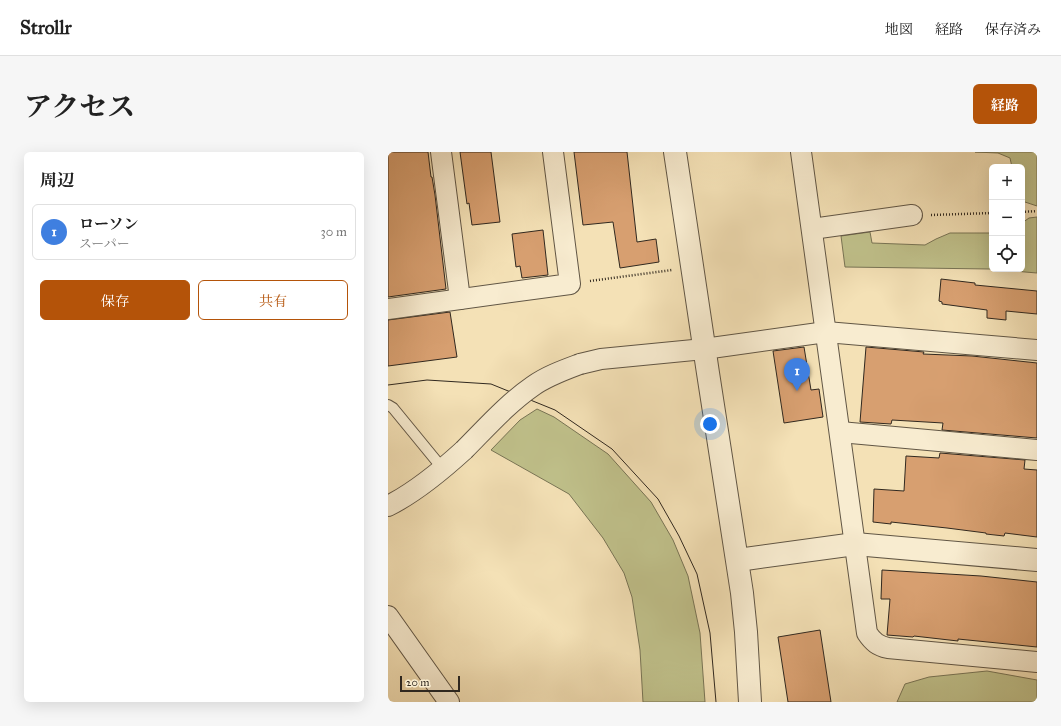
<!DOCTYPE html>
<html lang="ja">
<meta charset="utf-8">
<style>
body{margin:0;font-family:"IM FELL Great Primer","Noto Serif JP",serif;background:#f6f6f6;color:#222}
.controls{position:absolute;right:12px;top:12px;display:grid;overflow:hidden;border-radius:6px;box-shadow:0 4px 16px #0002}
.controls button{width:36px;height:36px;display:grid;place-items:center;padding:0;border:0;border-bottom:1px solid #e0e0e0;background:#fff;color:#222;font:20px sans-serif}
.scale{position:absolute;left:12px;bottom:10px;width:60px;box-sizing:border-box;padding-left:4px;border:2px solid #30281f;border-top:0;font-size:11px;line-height:14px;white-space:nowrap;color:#30281f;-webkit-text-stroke:3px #f8ecd0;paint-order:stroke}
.you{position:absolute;left:322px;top:272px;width:14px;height:14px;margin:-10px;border:3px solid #fff;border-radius:50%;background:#1a73e8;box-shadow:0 0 0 6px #1a73e833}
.badge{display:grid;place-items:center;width:26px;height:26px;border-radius:50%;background:#b45309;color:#fff;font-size:13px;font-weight:700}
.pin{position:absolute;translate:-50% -33px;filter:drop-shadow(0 1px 2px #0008)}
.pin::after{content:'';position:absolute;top:21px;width:14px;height:12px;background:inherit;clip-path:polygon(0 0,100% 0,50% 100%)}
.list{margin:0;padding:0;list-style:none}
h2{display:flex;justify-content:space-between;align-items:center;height:52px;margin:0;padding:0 16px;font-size:17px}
h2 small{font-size:13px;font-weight:400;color:#767676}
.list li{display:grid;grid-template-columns:26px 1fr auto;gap:12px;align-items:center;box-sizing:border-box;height:56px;margin:0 8px 8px;padding:0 8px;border:1px solid #e0e0e0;border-radius:6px}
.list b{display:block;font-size:15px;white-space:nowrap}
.list p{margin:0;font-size:13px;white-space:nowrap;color:#767676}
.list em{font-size:13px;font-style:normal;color:#767676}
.actions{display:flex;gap:8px;padding:12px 16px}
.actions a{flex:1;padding:9px 0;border:1px solid #b45309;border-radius:6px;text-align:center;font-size:14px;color:#b45309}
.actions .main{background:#b45309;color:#fff}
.icon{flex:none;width:22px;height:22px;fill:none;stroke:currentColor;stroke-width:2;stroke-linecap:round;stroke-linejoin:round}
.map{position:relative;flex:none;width:649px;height:550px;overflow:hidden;border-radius:6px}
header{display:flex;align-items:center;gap:24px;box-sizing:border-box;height:56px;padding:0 20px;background:#fff;border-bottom:1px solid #e0e0e0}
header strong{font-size:19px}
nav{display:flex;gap:22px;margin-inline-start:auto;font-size:14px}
.intro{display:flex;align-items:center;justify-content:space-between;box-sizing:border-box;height:96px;padding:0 24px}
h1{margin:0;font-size:28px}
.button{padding:10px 18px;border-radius:6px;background:#b45309;color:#fff;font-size:14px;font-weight:700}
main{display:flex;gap:24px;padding:0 24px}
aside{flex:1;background:#fff;border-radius:6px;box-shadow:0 4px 16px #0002}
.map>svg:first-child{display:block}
</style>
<header>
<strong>Strollr</strong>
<nav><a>地図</a><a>経路</a><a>保存済み</a></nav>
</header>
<div class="intro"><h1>アクセス</h1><a class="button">経路</a></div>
<main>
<aside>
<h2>周辺<small></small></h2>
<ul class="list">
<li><span class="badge" style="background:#3f7fe0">1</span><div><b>ローソン</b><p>スーパー</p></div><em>30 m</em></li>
</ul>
<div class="actions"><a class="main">保存</a><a>共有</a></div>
</aside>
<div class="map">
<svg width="649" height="550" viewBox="0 0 649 550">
<rect width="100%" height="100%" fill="#f4e1b6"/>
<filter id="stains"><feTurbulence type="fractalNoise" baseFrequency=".005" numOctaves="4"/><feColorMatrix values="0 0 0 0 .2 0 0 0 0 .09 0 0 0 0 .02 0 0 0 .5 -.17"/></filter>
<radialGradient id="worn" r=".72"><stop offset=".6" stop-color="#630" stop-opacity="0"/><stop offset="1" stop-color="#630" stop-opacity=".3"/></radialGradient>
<g fill="#c0c18b" stroke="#787455">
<path d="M587,0H649V54L634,49V15H624L622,6L610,1Z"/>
<path d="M649,65V121L602,117L457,115L453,84L482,80L484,91L537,93L548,87L562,81H604V117H634V71L641,66Z"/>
<path d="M149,257L166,265L220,302L263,350L285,388L300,424L312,481L317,550H255L252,498L244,445L236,421L215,386L181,342L103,298L132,268Z"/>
<path d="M599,519L649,528V550H509L517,532L541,525Z"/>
</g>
<g fill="#d79f70" stroke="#30281f">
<path d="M0,0H40L43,25H44L47,43L58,137L0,145Z"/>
<path d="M72,0H103L112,70L84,73L81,51L79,52Z"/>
<path d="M186,0H239L249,90L268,87L271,110L232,116L225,70L195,73Z"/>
<path d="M155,78L160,123L134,126L132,114L128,115L124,82Z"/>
<path d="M553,127L587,131V133L649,139V162L618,159V168L599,166V158L554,152V150L551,149Z"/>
<path d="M62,160L69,205L0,214V168Z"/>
<path d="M416,195L423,238L431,237L435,265L396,271L385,199Z"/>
<path d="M478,195L536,200L535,202L584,204L649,211V286L554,278L555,271L504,268L503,272L472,270Z"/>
<path d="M552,301L637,308L636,317L649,318V385L617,381L616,384L598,382V381L559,376L503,370V372L485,370L486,337L516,339L518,304L551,306Z"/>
<path d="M494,418L593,424L649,430V495L570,487V489L526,484L525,485L499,483L502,447H493Z"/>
<path d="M432,478L443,550H400L390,485Z"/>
</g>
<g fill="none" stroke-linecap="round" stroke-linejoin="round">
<g stroke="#615645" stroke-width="12">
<path id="service" d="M0,253L5,256L55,317"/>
</g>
<g stroke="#615645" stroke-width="22">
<g id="minor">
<path d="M53,0L72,147"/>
<path d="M413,0L479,481C485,490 490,494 500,496L649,510"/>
<path d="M424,77L524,63"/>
<path d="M0,157L182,132L165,0"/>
<path d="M192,212L213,207L316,197L438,180L649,198"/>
<path d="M452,280L649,298"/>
<path d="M0,354C28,340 53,319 76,298"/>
<path d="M0,464L61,550"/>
</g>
</g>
<g stroke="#615645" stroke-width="24">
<g id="tertiary">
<path d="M287,0L320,221L354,441L358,480L362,550"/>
<path d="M350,408L467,392L649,408"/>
</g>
</g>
<g stroke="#30281f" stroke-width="2.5" stroke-dasharray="1 2" stroke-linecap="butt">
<path d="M634,60L649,59"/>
<path d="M543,63L604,61"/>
<path d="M202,129L284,118"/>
</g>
<use href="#service" stroke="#f8ecd0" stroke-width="10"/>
<use href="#minor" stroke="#f8ecd0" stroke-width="20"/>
<use href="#tertiary" stroke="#f8ecd0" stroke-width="22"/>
<path stroke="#30281f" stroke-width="1" d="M0,233L39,228L103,232L167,258L224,297L270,347L291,384L309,422L322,481L328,550"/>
<g stroke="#615645" stroke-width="22" stroke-linecap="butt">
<path id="minor-bridge" d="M76,298C98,276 119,252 145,234C159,224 176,218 192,212"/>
</g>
<use href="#minor-bridge" stroke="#f8ecd0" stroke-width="20"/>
</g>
<rect width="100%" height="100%" filter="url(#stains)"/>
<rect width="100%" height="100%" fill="url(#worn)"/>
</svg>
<div class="controls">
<button>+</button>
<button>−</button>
<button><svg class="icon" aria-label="locate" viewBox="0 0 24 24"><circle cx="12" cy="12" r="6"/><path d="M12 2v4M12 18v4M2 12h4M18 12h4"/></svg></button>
</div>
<div class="scale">20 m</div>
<div class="you"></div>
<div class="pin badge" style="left:409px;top:239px;background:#3f7fe0">1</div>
</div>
</main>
